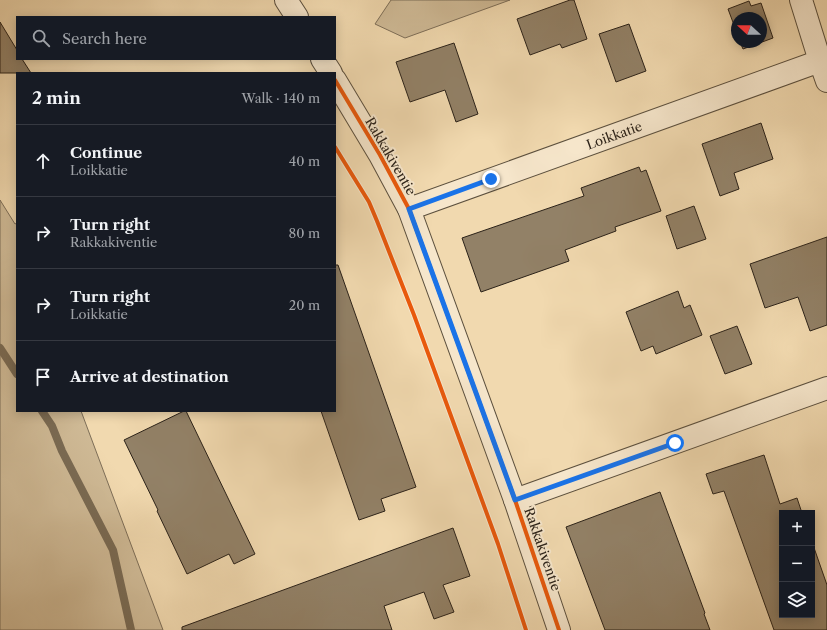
<!DOCTYPE html>
<meta charset="utf-8">
<style>
body{margin:0;font-family:"Libre Caslon Text",serif;background:#242831;color:#f1f3f6}
.controls{position:absolute;right:12px;bottom:12px;display:grid;overflow:hidden;border-radius:0px;box-shadow:0 2px 10px #0003}
.controls button{width:36px;height:36px;display:grid;place-items:center;padding:0;border:0;border-bottom:1px solid #363941;background:#171b24;color:#f1f3f6;font:20px sans-serif}
.compass{position:absolute;left:731px;top:12px;width:36px;height:36px;border-radius:50%;background:#171b24;box-shadow:0 2px 10px #0003;rotate:291deg}
.stop{position:absolute;width:12px;height:12px;margin:-9px;border:3px solid #1a73e8;border-radius:50%;background:#fff}
.stop.end{background:#1a73e8;border-color:#fff;box-shadow:0 1px 4px #0008}
.list{margin:0;padding:0;list-style:none}
h2{display:flex;justify-content:space-between;align-items:center;height:52px;margin:0;padding:0 16px;font-size:17px}
h2 small{font-size:13px;font-weight:400;color:#9ea1a6}
.list li{display:grid;grid-template-columns:26px 1fr auto;gap:12px;align-items:center;box-sizing:border-box;height:72px;padding:0 16px;border-top:1px solid #363941}
.list b{display:block;font-size:15px;white-space:nowrap}
.list p{margin:0;font-size:13px;white-space:nowrap;color:#9ea1a6}
.list em{font-size:13px;font-style:normal;color:#9ea1a6}
.icon{flex:none;width:22px;height:22px;fill:none;stroke:currentColor;stroke-width:2;stroke-linecap:round;stroke-linejoin:round}
.map{position:relative;flex:none;width:827px;height:630px;overflow:hidden}
.search{position:absolute;background:#171b24;box-shadow:0 2px 10px #0003;left:16px;top:16px;width:320px;height:44px;display:flex;align-items:center;gap:10px;box-sizing:border-box;padding:0 14px;border-radius:0px;color:#9ea1a6;font-size:15px}
.panel{position:absolute;background:#171b24;box-shadow:0 2px 10px #0003;left:16px;top:72px;width:320px;height:340px;border-radius:0px}
.map>svg:first-child{display:block}
</style>
<div class="map">
<svg width="827" height="630" viewBox="0 0 827 630">
<rect width="100%" height="100%" fill="#f1d9af"/>
<filter id="stains"><feTurbulence type="fractalNoise" baseFrequency=".005" numOctaves="4"/><feColorMatrix values="0 0 0 0 .2 0 0 0 0 .09 0 0 0 0 .02 0 0 0 .5 -.17"/></filter>
<radialGradient id="worn" r=".72"><stop offset=".6" stop-color="#630" stop-opacity="0"/><stop offset="1" stop-color="#630" stop-opacity=".3"/></radialGradient>
<g fill="#cfba96" stroke="#7d6e58">
<path d="M391,0H510L405,38L375,24Z"/>
<path d="M0,200L15,224L17,223V411H81L163,630H0Z"/>
</g>
<g fill="none" stroke-linecap="round" stroke-linejoin="round">
<g stroke="#7a6b54" stroke-width="8">
<path d="M0,348L17,374"/>
<path d="M42,411L52,426L62,451L113,550L131,630"/>
</g>
</g>
<g fill="#928167" stroke="#2b2219">
<path d="M570,0H574L587,39L562,48L560,44L530,55L517,19Z"/>
<path d="M749,1L751,6L761,3L773,38L743,49L740,42H761V18H737V33L728,9Z"/>
<path d="M0,22L17,50V59H22L31,73H0Z"/>
<path d="M629,24L646,71L616,82L599,34Z"/>
<path d="M454,43L478,114L456,122L445,90L410,102L396,62Z"/>
<path d="M761,123L773,159L734,173L739,189L720,196L702,144Z"/>
<path d="M639,167L641,172L646,170L661,211L615,227L616,231L565,250L569,261L481,292L462,238L584,196L581,188Z"/>
<path d="M694,206L706,239L677,249L666,216Z"/>
<path d="M827,237V325L810,331L798,297L765,308L750,264Z"/>
<path d="M335,265H338L416,487L381,499L385,511L359,520L321,411H335Z"/>
<path d="M678,291L684,308L690,305L702,335L656,354L653,346L641,351L626,312Z"/>
<path d="M737,326L752,364L725,374L710,336Z"/>
<path d="M184,411H186L255,554L234,564L229,554L187,574L157,511L158,510L124,440Z"/>
<path d="M764,455L780,504L797,498L802,513H782V615H812V542L827,585V630H774L724,491L713,494L706,474Z"/>
<path d="M660,492L705,613L704,614L710,630H605L566,527Z"/>
<path d="M453,528L470,576L443,585L454,612L434,619L424,592L384,606L392,630H182V627Z"/>
</g>
<g fill="none" stroke-linecap="round" stroke-linejoin="round">
<g stroke="#5c503e" stroke-width="24">
<g id="minor">
<path d="M286,0L297,17"/>
<path d="M801,0L820,61"/>
<path d="M322,59L331,73"/>
<path d="M335,80L380,155L409,209L515,500L559,630"/>
<path id="s1" d="M409,209L820,61L827,81"/>
<path d="M515,500L827,388"/>
</g>
</g>
<use href="#minor" stroke="#f6e6cb" stroke-width="22"/>
<g stroke="#f6e6cb" stroke-width="6">
<g id="cycleway">
<path d="M335,80L380,155L409,209L515,500L559,630"/>
<path d="M335,147L369,202L377,221L414,315L498,544L526,630"/>
</g>
</g>
<use href="#cycleway" stroke="#e8590c" stroke-width="4"/>
</g>
<g fill="none" stroke-linecap="round" stroke-linejoin="round">
<path stroke="#1a73e8" stroke-width="5" d="M491,179L409,209L515,500L675,443"/>
</g>
<g text-anchor="middle" stroke-width="4" stroke-linejoin="round" paint-order="stroke">
<g font-size="13" fill="#2b2219" stroke="#f6e6cb">
<text dy="5" stroke="none"><textPath href="#s1" startOffset="218">Loikkatie</textPath></text>
<text transform="translate(391 156) rotate(60)" y="5">Rakkakiventie</text>
<text transform="translate(543 549) rotate(71)" y="5">Rakkakiventie</text>
</g>
</g>
<rect width="100%" height="100%" filter="url(#stains)"/>
<rect width="100%" height="100%" fill="url(#worn)"/>
</svg>
<div class="controls">
<button>+</button>
<button>−</button>
<button><svg class="icon" aria-label="layers" viewBox="0 0 24 24"><path d="M12 4l9 5-9 5-9-5zM3 14l9 5 9-5"/></svg></button>
</div>
<svg class="compass" viewBox="-18 -18 36 36"><path d="M0-13l5 13h-10z" fill="#e53935"/><path d="M0 13l5-13h-10z" fill="#9ea1a6"/></svg>
<div class="stop" style="left:675px;top:443px"></div>
<div class="stop end" style="left:491px;top:179px"></div>
<div class="search"><svg class="icon" aria-label="search" viewBox="0 0 24 24"><circle cx="10" cy="10" r="6"/><path d="M15 15l6 6"/></svg>Search here</div>
<section class="panel">
<h2>2 min<small>Walk · 140 m</small></h2>
<ul class="list">
<li><svg class="icon" aria-label="ahead" viewBox="0 0 24 24"><path d="M12 20V5M6 11l6-6 6 6"/></svg><div><b>Continue</b><p>Loikkatie</p></div><em>40 m</em></li>
<li><svg class="icon" aria-label="right" viewBox="0 0 24 24"><path d="M7 20v-9h11M14 6l5 5-5 5"/></svg><div><b>Turn right</b><p>Rakkakiventie</p></div><em>80 m</em></li>
<li><svg class="icon" aria-label="right" viewBox="0 0 24 24"><path d="M7 20v-9h11M14 6l5 5-5 5"/></svg><div><b>Turn right</b><p>Loikkatie</p></div><em>20 m</em></li>
<li><svg class="icon" aria-label="arrive" viewBox="0 0 24 24"><path d="M6 21V4h12l-3 4 3 4H6"/></svg><div><b>Arrive at destination</b></div></li>
</ul>
</section>
</div>
